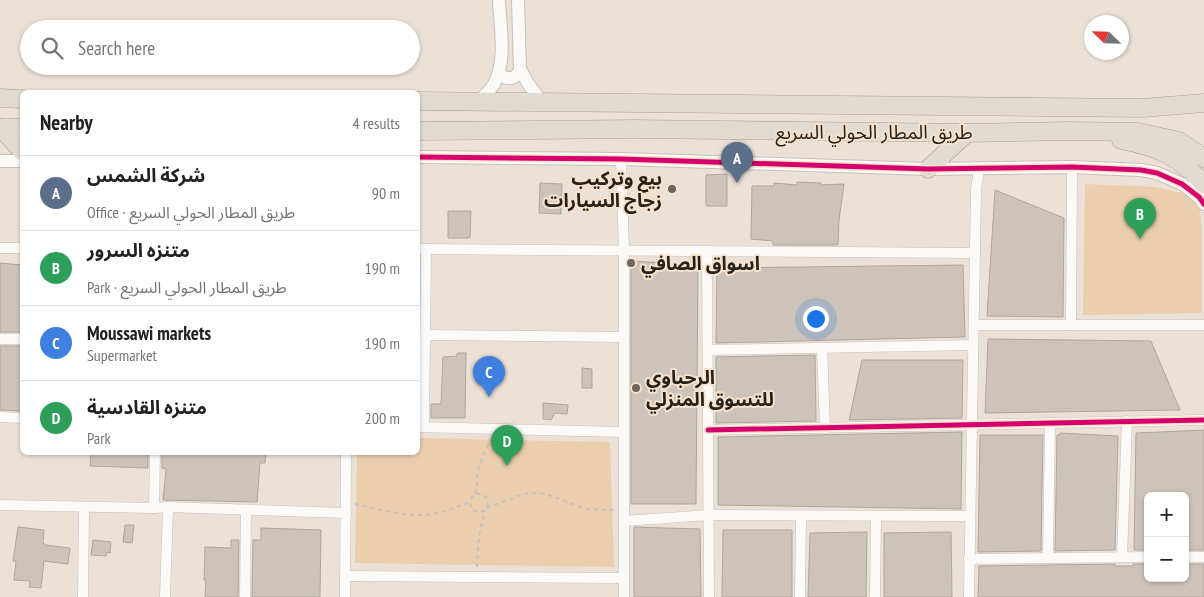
<!DOCTYPE html>
<meta charset="utf-8">
<style>
body{margin:0;font-family:"PT Sans Narrow","Noto Sans Arabic",sans-serif;background:#f2f2f2;color:#202124}
.controls{position:absolute;right:15px;bottom:15px;display:grid;overflow:hidden;border-radius:8px;box-shadow:0 1px 4px #0004}
.controls button{width:45px;height:45px;display:grid;place-items:center;padding:0;border:0;border-bottom:1px solid #e0e0e0;background:#fff;color:#202124;font:25px sans-serif}
.compass{position:absolute;left:1084px;top:15px;width:45px;height:45px;border-radius:50%;background:#fff;box-shadow:0 1px 4px #0004;rotate:293deg}
.you{position:absolute;left:815px;top:318px;width:18px;height:18px;margin:-12px;border:4px solid #fff;border-radius:50%;background:#1a73e8;box-shadow:0 0 0 8px #1a73e833}
.badge{display:grid;place-items:center;width:32px;height:32px;border-radius:50%;background:#6d645b;color:#fff;font-size:16px;font-weight:700}
.pin{position:absolute;translate:-50% -41px;filter:drop-shadow(0 1px 2px #0008)}
.pin::after{content:'';position:absolute;top:26px;width:18px;height:15px;background:inherit;clip-path:polygon(0 0,100% 0,50% 100%)}
.list{margin:0;padding:0;list-style:none}
h2{display:flex;justify-content:space-between;align-items:center;height:65px;margin:0;padding:0 20px;font-size:21px}
h2 small{font-size:16px;font-weight:400;color:#757577}
.list li{display:grid;grid-template-columns:32px 1fr auto;gap:15px;align-items:center;box-sizing:border-box;height:75px;padding:0 20px;border-top:1px solid #e0e0e0}
.list b{display:block;font-size:19px;white-space:nowrap}
.list p{margin:0;font-size:16px;white-space:nowrap;color:#757577}
.list em{font-size:16px;font-style:normal;color:#757577}
.icon{flex:none;width:28px;height:28px;fill:none;stroke:currentColor;stroke-width:2;stroke-linecap:round;stroke-linejoin:round}
.map{position:relative;flex:none;width:1204px;height:597px;overflow:hidden}
.search{position:absolute;background:#fff;box-shadow:0 1px 4px #0004;left:20px;top:20px;width:400px;height:55px;display:flex;align-items:center;gap:12px;box-sizing:border-box;padding:0 18px;border-radius:28px;color:#757577;font-size:19px}
.panel{position:absolute;background:#fff;box-shadow:0 1px 4px #0004;left:20px;top:90px;width:400px;height:365px;border-radius:8px}
.map>svg:first-child{display:block}
</style>
<div class="map">
<svg width="1204" height="597" viewBox="0 0 1204 597">
<rect width="100%" height="100%" fill="#ece1d6"/>
<g fill="#ebcead">
<path d="M1085,184L1156,187L1199,197L1202,232V313L1083,315Z"/>
<path d="M418,438L610,442L614,567L355,563L357,453L418,452Z"/>
</g>
<g fill="#ccc3ba" stroke="#aea69d">
<path d="M727,174V206H706V175Z"/>
<path d="M797,182L821,183V185L844,184L839,220L838,245H773V241L751,239L752,186H774V183L797,185Z"/>
<path d="M540,183L562,184L561,214L539,213Z"/>
<path d="M995,190L1064,218L1063,317L987,316Z"/>
<path d="M448,211H471L470,238H448Z"/>
<path d="M631,261L698,265L696,504H631Z"/>
<path d="M0,263L22,265V332H0Z"/>
<path d="M963,265L965,337L716,343L717,268Z"/>
<path d="M988,339L1151,341L1180,410L985,413Z"/>
<path d="M0,346H22V411L0,410Z"/>
<path d="M457,353H466L465,418H431V404H441L443,357L457,356Z"/>
<path d="M815,355L816,421L716,423V357Z"/>
<path d="M862,360H963L962,418L849,420Z"/>
<path d="M582,368L592,369V388H582Z"/>
<path d="M543,403L568,405L567,414L555,413L551,420L543,419Z"/>
<path d="M1204,430V550H1185V496H1148V550H1134L1136,433Z"/>
<path d="M962,432L961,509L718,505V437Z"/>
<path d="M1060,433L1118,436L1115,550L1055,551L1057,435H1060Z"/>
<path d="M980,435H1043L1041,551L978,552Z"/>
<path d="M91,452H148V468L90,466Z"/>
<path d="M162,452H266L265,463H260L257,502L163,500L166,469L162,468Z"/>
<path d="M125,525H134L132,543L123,542Z"/>
<path d="M18,527L44,530L43,543L45,544V545L70,548L68,564L44,561L41,588L29,587L30,581L14,580L16,561H13Z"/>
<path d="M634,527L700,529L701,597H634Z"/>
<path d="M261,528L321,530L320,597H252L253,540H261Z"/>
<path d="M723,530H792V597H722Z"/>
<path d="M867,532L866,597H808L810,533Z"/>
<path d="M951,532L952,597H884V533Z"/>
<path d="M93,540L111,542L110,553L107,552L106,556L91,555Z"/>
<path d="M231,540H239L238,597H205L206,580H204L205,547L231,548Z"/>
<path d="M1115,564V566H1133V564H1148V578H1185V564H1204V597H978L979,566Z"/>
</g>
<g fill="none" stroke-linecap="round" stroke-linejoin="round">
<g stroke="#c8bfb6" stroke-width="11">
<g id="minor">
<path d="M621,159L624,251V597"/>
<path d="M0,248H22"/>
<path d="M418,249L975,253"/>
<path d="M707,251L709,597"/>
<path d="M974,325H1204"/>
<path d="M1071,325L1072,167"/>
<path d="M425,335L624,337"/>
<path d="M0,339H22"/>
<path d="M822,348L825,428"/>
<path d="M708,350L973,345"/>
<path d="M0,417L22,418"/>
<path d="M418,427L624,432"/>
<path d="M424,427L426,249"/>
<path d="M708,430L1204,420"/>
<path d="M0,505L154,508L168,507L346,513"/>
<path d="M154,508L155,452"/>
<path d="M624,521L709,515L970,516"/>
<path d="M1122,557L1127,421"/>
<path d="M1185,557H1204"/>
<path d="M1048,558L1050,423"/>
<path d="M969,559L1148,557"/>
<path d="M345,576L624,578"/>
<path d="M83,597L84,507"/>
<path d="M165,597L168,507"/>
<path d="M245,597L246,510"/>
<path d="M345,597L346,452"/>
<path d="M800,597L801,516"/>
<path d="M875,597L876,516"/>
<path d="M969,597L976,189L979,169"/>
</g>
</g>
<g stroke="#c8bfb6" stroke-width="14">
<g id="tertiary">
<path d="M518,0L520,69L529,85L542,102"/>
<path d="M499,73C507,81 516,80 520,69"/>
<path d="M478,102C484,96 490,91 494,84C507,60 500,27 499,0"/>
<path d="M418,157L621,159L928,169L1072,167L1141,170L1157,173L1182,184L1199,197L1204,204"/>
<path d="M0,161H22"/>
</g>
</g>
<g stroke="#aa9d8d" stroke-width="19">
<g id="trunk">
<path d="M0,98L22,99"/>
<path d="M418,101L1143,108L1204,103"/>
<path d="M0,128H22"/>
<path d="M1,128L22,151"/>
<path d="M418,131L635,129L967,133L1069,131L1138,132L1179,141L1204,158"/>
<path d="M1121,140C1157,147 1179,156 1204,184"/>
<path d="M928,169L967,133"/>
</g>
</g>
<g stroke="#c6c2be" stroke-width="2" stroke-dasharray="4 4" stroke-linecap="butt">
<circle cx="479" cy="503" r="9"/>
<path d="M476,494L478,469L490,440"/>
<path d="M355,504C380,509 407,518 432,514C445,512 457,507 470,502"/>
<path d="M487,508L523,494L534,493L546,494L586,509L614,510"/>
<path d="M477,567L479,536L485,511"/>
</g>
<use href="#minor" stroke="#fcfaf9" stroke-width="10"/>
<use href="#tertiary" stroke="#fcfaf9" stroke-width="12"/>
<use href="#trunk" stroke="#e2dbd2" stroke-width="18"/>
<g stroke="#f6e2cc" stroke-width="8">
<g id="cycleway">
<path d="M418,157L621,159L928,169L1072,167L1141,170L1157,173L1182,184L1199,197L1204,204"/>
<path d="M708,430L1204,420"/>
</g>
</g>
<use href="#cycleway" stroke="#d6006c" stroke-width="5"/>
</g>
<g fill="#6d645b" stroke="#f6e2cc" stroke-width="2">
<circle cx="672" cy="189" r="5"/>
<circle cx="631" cy="263" r="5"/>
<circle cx="636" cy="388" r="5"/>
</g>
<g text-anchor="middle" stroke-width="4" stroke-linejoin="round" paint-order="stroke">
<g font-size="19" fill="#282119" stroke="#f6e2cc">
<text x="874" y="139">طريق المطار الحولي السريع</text>
</g>
<g font-size="19" font-weight="bold" fill="#282119" stroke="#f6e2cc" text-anchor="start">
<text x="662" y="185" text-anchor="end">بيع وتركيب<tspan x="662" dy="22">زجاج السيارات</tspan></text>
<text x="641" y="270">اسواق الصافي</text>
<text x="646" y="384">الرحباوي<tspan x="646" dy="22">للتسوق المنزلي</tspan></text>
</g>
</g>
</svg>
<div class="controls">
<button>+</button>
<button>−</button>
</div>
<svg class="compass" viewBox="-18 -18 36 36"><path d="M0-13l5 13h-10z" fill="#e53935"/><path d="M0 13l5-13h-10z" fill="#757577"/></svg>
<div class="you"></div>
<div class="pin badge" style="left:737px;top:183px;background:#5c6f8a">A</div>
<div class="pin badge" style="left:1140px;top:239px;background:#2e9e5b">B</div>
<div class="pin badge" style="left:489px;top:397px;background:#3f7fe0">C</div>
<div class="pin badge" style="left:507px;top:466px;background:#2e9e5b">D</div>
<div class="search"><svg class="icon" aria-label="search" viewBox="0 0 24 24"><circle cx="10" cy="10" r="6"/><path d="M15 15l6 6"/></svg>Search here</div>
<section class="panel">
<h2>Nearby<small>4 results</small></h2>
<ul class="list">
<li><span class="badge" style="background:#5c6f8a">A</span><div><b>شركة الشمس</b><p>Office · طريق المطار الحولي السريع</p></div><em>90 m</em></li>
<li><span class="badge" style="background:#2e9e5b">B</span><div><b>متنزه السرور</b><p>Park · طريق المطار الحولي السريع</p></div><em>190 m</em></li>
<li><span class="badge" style="background:#3f7fe0">C</span><div><b>Moussawi markets</b><p>Supermarket</p></div><em>190 m</em></li>
<li><span class="badge" style="background:#2e9e5b">D</span><div><b>متنزه القادسية</b><p>Park</p></div><em>200 m</em></li>
</ul>
</section>
</div>
